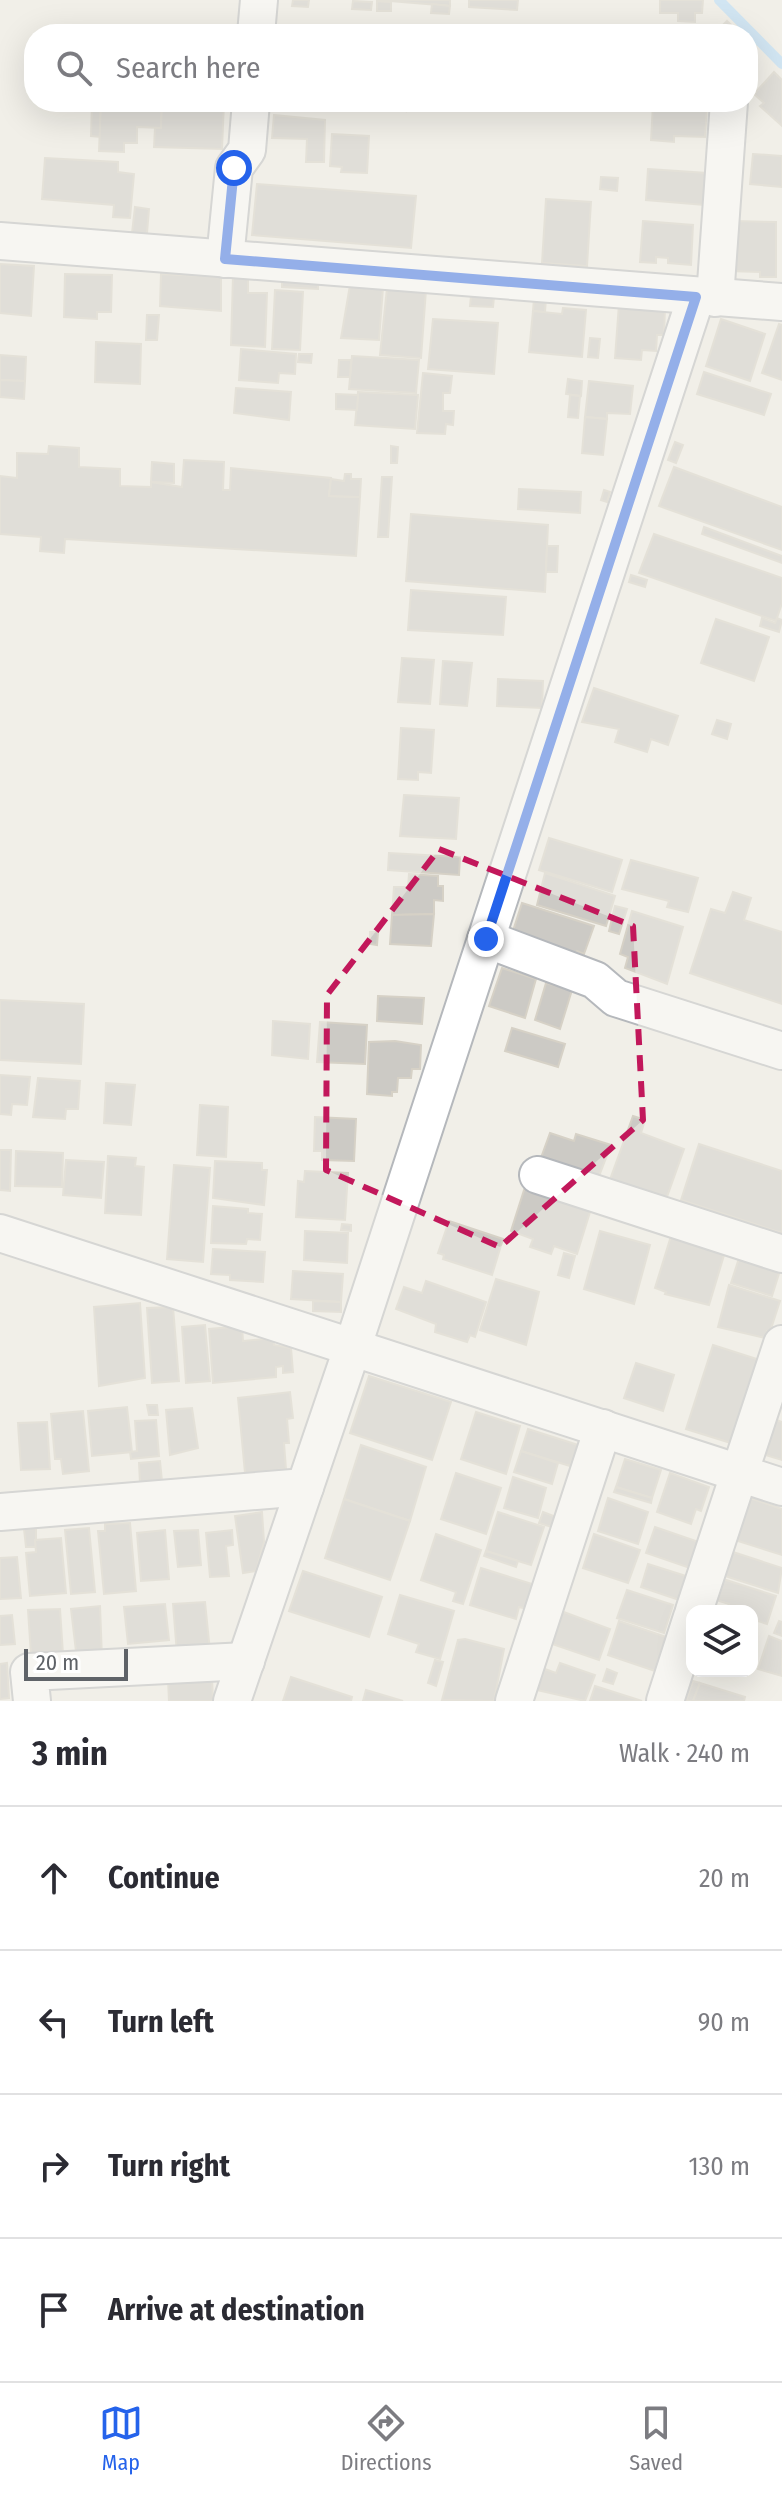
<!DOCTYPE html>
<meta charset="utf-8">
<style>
body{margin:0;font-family:"Fira Sans Condensed",sans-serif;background:#f2f2f3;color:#2b2b33}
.controls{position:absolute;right:24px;bottom:24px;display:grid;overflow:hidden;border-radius:16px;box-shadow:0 8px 32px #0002}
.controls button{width:72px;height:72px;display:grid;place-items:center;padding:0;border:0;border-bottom:2px solid #e1e1e2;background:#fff;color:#2b2b33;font:40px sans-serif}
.scale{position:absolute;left:24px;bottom:20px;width:104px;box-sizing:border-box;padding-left:8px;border:4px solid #5f6368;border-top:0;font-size:22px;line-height:28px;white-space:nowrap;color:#5f6368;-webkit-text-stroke:6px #fff;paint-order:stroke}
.stop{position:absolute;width:24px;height:24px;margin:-18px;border:6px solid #2563eb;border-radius:50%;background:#fff}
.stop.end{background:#2563eb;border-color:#fff;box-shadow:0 2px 8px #0008}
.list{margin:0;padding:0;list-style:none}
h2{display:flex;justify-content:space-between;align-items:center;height:104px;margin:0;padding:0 32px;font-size:34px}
h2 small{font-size:26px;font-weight:400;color:#7c7c81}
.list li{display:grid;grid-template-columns:52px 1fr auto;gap:24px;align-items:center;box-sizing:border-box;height:144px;padding:0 32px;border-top:2px solid #e1e1e2}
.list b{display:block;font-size:30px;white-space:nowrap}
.list em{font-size:26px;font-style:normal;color:#7c7c81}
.icon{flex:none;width:44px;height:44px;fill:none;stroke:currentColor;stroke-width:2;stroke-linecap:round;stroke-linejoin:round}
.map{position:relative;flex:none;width:782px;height:1701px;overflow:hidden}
.search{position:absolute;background:#fff;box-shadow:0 8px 32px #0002;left:24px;right:24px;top:24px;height:88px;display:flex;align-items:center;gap:20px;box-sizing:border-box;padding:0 28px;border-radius:32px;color:#7c7c81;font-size:30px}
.sheet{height:680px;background:#fff}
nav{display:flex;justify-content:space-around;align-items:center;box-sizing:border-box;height:112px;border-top:2px solid #e1e1e2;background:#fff;font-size:22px;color:#7c7c81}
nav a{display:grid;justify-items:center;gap:4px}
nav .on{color:#2563eb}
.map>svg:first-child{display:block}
</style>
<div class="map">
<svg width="782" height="1701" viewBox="0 0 782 1701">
<rect width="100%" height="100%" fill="#f1efe8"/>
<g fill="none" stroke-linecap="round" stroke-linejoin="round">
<path stroke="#aadaff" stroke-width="10" d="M719,0L782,64"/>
</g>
<g fill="#cccac5" stroke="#d6d1c6" stroke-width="2">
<path d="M293,0H309L308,7L292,6Z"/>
<path d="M377,0H450V6Z"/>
<path d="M469,0H518L517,10L469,7Z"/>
<path d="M660,0H703L702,13H695V22L678,21V13H660Z"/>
<path d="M353,1L372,2L371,10L352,9Z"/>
<path d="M377,1L391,2V11H377Z"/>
<path d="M432,4L450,6L449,14L431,13Z"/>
<path d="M727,21L741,34H714Z"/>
<path d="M97,27L127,28V34H97Z"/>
<path d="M774,72L782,80V126L760,106L764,103L754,94Z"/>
<path d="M92,102H101L100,137L91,136Z"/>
<path d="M101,102H162L161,128L137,127V143H124V152L99,151Z"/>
<path d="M162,102H224L222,149L154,147L155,128H161Z"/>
<path d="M361,102H387L386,110L360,108Z"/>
<path d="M393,102H406V111L392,109Z"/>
<path d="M653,104L707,106L705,137L674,136V142L651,140Z"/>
<path d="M274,115L325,120L324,162H306L307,139L272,138Z"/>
<path d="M332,134L369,136L367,173L341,172L342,167L330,166Z"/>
<path d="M753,154L782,156V187L750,184Z"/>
<path d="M45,158L118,162V172L134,174L130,218L113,217L114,205L42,199Z"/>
<path d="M648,169L707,173L704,205L646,200Z"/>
<path d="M601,177L618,178L617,191L600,189Z"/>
<path d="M257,184L416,196L411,248L252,235Z"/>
<path d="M546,199L591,202L587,266L542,263Z"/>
<path d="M135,207L149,209L147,233H132Z"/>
<path d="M643,221L693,225L691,265L668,263V258L656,257V263L640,262Z"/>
<path d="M734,221L776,222V277H760V272L729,271Z"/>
<path d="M0,264L34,266L31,316L0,313Z"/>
<path d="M65,274L112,275L111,312H97V319L64,317Z"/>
<path d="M161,274L221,277V311L160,306Z"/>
<path d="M233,276L248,277V293H267L265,347L231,345Z"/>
<path d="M282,278L318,281V289L282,287Z"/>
<path d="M350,285L383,288L379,340L341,338Z"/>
<path d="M387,288L426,290L421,358L380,355Z"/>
<path d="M275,290L303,292L300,350L272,349Z"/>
<path d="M471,296L494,297L493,307L470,306Z"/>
<path d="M534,298L546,299L545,312L533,311Z"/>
<path d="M619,304L665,308L664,335H657L656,351L642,350L641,360L615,358Z"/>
<path d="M563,308L586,310L582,357L529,352L533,311L562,314Z"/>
<path d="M147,315H159L157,340H146Z"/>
<path d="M433,319L498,323L494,374L428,369Z"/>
<path d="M721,319L765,334L750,381L706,366Z"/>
<path d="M779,324L782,325V380L762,373Z"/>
<path d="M590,338L600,339L598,358L588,357Z"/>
<path d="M96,342L141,344L140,384L95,382Z"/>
<path d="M241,349L296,354L295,374L279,373L278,383L239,380Z"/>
<path d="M299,354H312L311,363L298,362Z"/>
<path d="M0,355L26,357L25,381L0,380Z"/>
<path d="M352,356L419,360L416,393L349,389Z"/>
<path d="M339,360H351L350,377H338Z"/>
<path d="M704,372L771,394L764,415L697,394Z"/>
<path d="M423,373L452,376L450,393H443V411H454L453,425L446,424L445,434L417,433Z"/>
<path d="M568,379L582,381L581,396L566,394Z"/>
<path d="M0,380L25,381L24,399L0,397Z"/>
<path d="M589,381L633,386L630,414L607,413V419L585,417Z"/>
<path d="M236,388L291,392L289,420L234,413Z"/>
<path d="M358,392L418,395L415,429L355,425Z"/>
<path d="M336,394L358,395L357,410L336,409Z"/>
<path d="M570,395L580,396L578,418L568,417Z"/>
<path d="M585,417L607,419L603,455L582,453Z"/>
<path d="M675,442L683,445L676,463L668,460Z"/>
<path d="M49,446L79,448V467L120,469V486L151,487V482L182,487L184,460L224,462L223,490H230L231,468L331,478L329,496L360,497L356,556L65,539L64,553L40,551L41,537L0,534V476L17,478V453L48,454Z"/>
<path d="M391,446L398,447L397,463H391Z"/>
<path d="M152,462L174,464V483L151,482Z"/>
<path d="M674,467L782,507V550L659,506Z"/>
<path d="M345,474H351V479H361L360,497L329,496L331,479L344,481Z"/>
<path d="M382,477H392L388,537H378Z"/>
<path d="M519,489L581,492L580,513L518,509Z"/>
<path d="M604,490L610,492L607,502L601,500Z"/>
<path d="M411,514L548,525L545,592L406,581Z"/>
<path d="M704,527L782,556V563L702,534Z"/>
<path d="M654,534L782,578V603L776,621L639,573Z"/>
<path d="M547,546H558L557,572H546Z"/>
<path d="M631,575L647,580L645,587L629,582Z"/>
<path d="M411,590L506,597L503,635L408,630Z"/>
<path d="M762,618L775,623L777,618L782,620L779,632L760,626Z"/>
<path d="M716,619L769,637L754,681L701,663Z"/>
<path d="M402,658L434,660L430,704L398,702Z"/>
<path d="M443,661L472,663L467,706L440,704Z"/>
<path d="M498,679L543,681L542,708L497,706Z"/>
<path d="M594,688L678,716L668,745L651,739L647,752L615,742L619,729L582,722Z"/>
<path d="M717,720L731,724L727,739L712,734Z"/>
<path d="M401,728L434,730L431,773L418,772V780L398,779Z"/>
<path d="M404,795L459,798L456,839L400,836Z"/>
<path d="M549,838L622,860L612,892L539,870Z"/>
<path d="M389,853L460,857L459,875L388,870Z"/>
<path d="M631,860L698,878L688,912L667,907L669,901L622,889Z"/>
<path d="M545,873L615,896L606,926L537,905Z"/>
<path d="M409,874L438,876V886H443V901L434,900V914L392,915L394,887H408Z"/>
<path d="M733,892L751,898L744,920L782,932V1004L690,973L711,909L725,913Z"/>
<path d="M522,903L594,926L584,954L577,951L574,957L512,934Z"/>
<path d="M615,906L627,909L619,934L609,931Z"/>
<path d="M632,911L683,927L667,984L625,968L628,957L620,954Z"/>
<path d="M434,914L431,946L390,944L392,915Z"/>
<path d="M370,932H378L377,945L370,944Z"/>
<path d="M502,968L536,979L525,1018L489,1006Z"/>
<path d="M546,983L572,990L560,1029L535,1020Z"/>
<path d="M378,996L424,998L422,1024L377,1021Z"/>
<path d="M0,1000L84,1004L81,1064L0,1060Z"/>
<path d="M273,1021L310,1024L308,1059L272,1055Z"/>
<path d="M320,1022L367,1025L365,1064L317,1062Z"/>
<path d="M512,1028L565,1044L558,1067L505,1051Z"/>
<path d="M395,1041L421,1045L420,1069H412L411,1078H398L397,1092H392V1096L367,1094L369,1042Z"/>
<path d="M0,1075L30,1077L27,1105L12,1104L11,1115L0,1114Z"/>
<path d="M38,1078L80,1081L78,1109H66L65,1119L33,1117Z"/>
<path d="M106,1083L135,1085L131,1125L104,1123Z"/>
<path d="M200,1105L228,1107L226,1157L197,1155Z"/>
<path d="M633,1116L645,1120L641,1133L684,1149L663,1208L607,1188Z"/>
<path d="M315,1117L356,1119L354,1161L322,1160V1151H314Z"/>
<path d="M550,1133L574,1141L576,1134L611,1145L596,1184L538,1166Z"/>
<path d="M699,1144L782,1171V1233L681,1200Z"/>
<path d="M0,1150H11L10,1191L0,1190Z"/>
<path d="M16,1151L63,1153L62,1187L15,1186Z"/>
<path d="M108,1156L136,1158L135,1166L144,1167L141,1215L105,1213Z"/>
<path d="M66,1160L104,1162L101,1198L63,1195Z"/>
<path d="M215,1161L262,1163V1170H267L264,1205L213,1198Z"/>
<path d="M174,1165L210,1168L203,1262L167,1259Z"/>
<path d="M305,1171L348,1173L345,1220L296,1217L298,1181L304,1182Z"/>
<path d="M525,1187L591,1209L577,1254L554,1246L551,1254L530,1247L533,1239L511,1231Z"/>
<path d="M213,1206L248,1209V1213L262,1214L260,1240L247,1239L246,1244L211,1243Z"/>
<path d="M449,1221L503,1239L492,1275L443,1259L444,1255L438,1253Z"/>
<path d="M342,1224L351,1225V1231L341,1230Z"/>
<path d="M305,1231L348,1233L347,1263L304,1260Z"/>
<path d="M600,1231L650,1245L634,1304L584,1289Z"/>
<path d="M671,1236L725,1252L709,1305L665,1294L666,1292L655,1288Z"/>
<path d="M213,1249L265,1252L263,1282L230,1280V1275L211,1274Z"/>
<path d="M741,1252L782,1264L772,1296L731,1283Z"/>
<path d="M564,1253L575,1256L569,1278L558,1275Z"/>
<path d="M293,1271L343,1274L341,1302L291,1299Z"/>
<path d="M496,1279L539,1292L526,1345L480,1330Z"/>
<path d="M426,1281L486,1302L475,1337L470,1335L467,1342L435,1332L436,1324L396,1309L404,1287L422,1293Z"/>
<path d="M729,1285L780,1301L770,1332L767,1331L765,1338L718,1327Z"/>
<path d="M313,1301L341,1302V1312L313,1311Z"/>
<path d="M140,1303L145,1378L99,1386L94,1307Z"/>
<path d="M173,1307L179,1381L152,1383L147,1308Z"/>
<path d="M205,1325L210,1381L186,1383L182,1327Z"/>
<path d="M242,1326L243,1341L273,1338L274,1345L291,1348L293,1372L283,1373V1366L276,1367V1377L213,1383L209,1329Z"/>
<path d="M713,1345L763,1361L737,1445L686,1429Z"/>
<path d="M636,1363L674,1375L663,1411L624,1398Z"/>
<path d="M369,1376L451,1402L432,1460L350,1433Z"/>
<path d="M290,1392L293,1418L287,1419L289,1443H284L286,1469L245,1473L238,1398Z"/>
<path d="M147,1405H157L158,1415H149Z"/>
<path d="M127,1407L132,1452L92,1456L88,1411Z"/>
<path d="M192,1408L198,1448L170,1455L166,1410Z"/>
<path d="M83,1411L89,1471L63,1474L61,1459H55L51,1414Z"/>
<path d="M476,1412L520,1426L506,1474L461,1459Z"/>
<path d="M774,1419L782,1422V1460L762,1454Z"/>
<path d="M156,1420L159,1456L131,1459L130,1452L137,1451L135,1421Z"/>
<path d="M47,1422L50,1469L21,1470L18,1423Z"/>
<path d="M528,1429L578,1445L570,1466L521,1451Z"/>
<path d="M361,1445L426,1467L410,1521L344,1499Z"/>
<path d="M521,1451L558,1463L552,1484L514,1472Z"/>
<path d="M625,1459L661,1470L652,1498L616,1487Z"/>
<path d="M160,1461L162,1481L140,1483L139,1463Z"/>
<path d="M456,1473L501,1488L486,1534L441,1519Z"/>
<path d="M670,1473L709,1487L701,1511L696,1509L691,1524L657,1512Z"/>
<path d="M513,1477L546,1488L538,1518L504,1508Z"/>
<path d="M616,1487L652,1498L651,1503L614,1492Z"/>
<path d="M747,1497L782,1509V1555L732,1539Z"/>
<path d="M608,1498L648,1512L638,1544L598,1531Z"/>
<path d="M344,1499L410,1521L390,1580L325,1558Z"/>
<path d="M262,1512L264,1542L256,1571L243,1573L235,1516Z"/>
<path d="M498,1512L544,1527L531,1565L486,1551Z"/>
<path d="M543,1512L559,1518L555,1528L539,1523Z"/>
<path d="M130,1523L136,1591L104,1594L98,1531H105V1524Z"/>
<path d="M655,1527L699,1542L690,1568L646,1553Z"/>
<path d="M36,1528V1547H26L24,1529Z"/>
<path d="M89,1528L95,1592L71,1594L65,1530Z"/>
<path d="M165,1530L169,1579L141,1581L137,1533Z"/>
<path d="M198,1530L201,1565L178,1567L174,1531Z"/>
<path d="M232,1530L233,1545L226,1546L229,1576L210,1577L206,1533Z"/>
<path d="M436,1534L481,1550L463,1604L453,1601L456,1592L421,1580Z"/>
<path d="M594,1534L640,1550L628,1583L583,1568Z"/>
<path d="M61,1538L66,1593L30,1596L26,1553L36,1552L35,1540Z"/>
<path d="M486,1551L518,1561L516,1567L484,1556Z"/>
<path d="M730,1551L782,1568L778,1593L722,1575Z"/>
<path d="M17,1557L21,1598L0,1599V1558Z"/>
<path d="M648,1564L689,1577L682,1601L641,1587Z"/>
<path d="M481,1568L535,1585L527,1609L519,1607L516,1619L470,1605Z"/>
<path d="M303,1571L382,1597L369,1637L289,1611Z"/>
<path d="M720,1578L776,1596L767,1624L752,1619V1611H727L729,1604L713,1599Z"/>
<path d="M627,1590L673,1605L664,1633L617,1618Z"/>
<path d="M400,1595L454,1611L440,1659L416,1652L419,1644L388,1634Z"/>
<path d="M205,1602L210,1651L177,1654L173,1604Z"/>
<path d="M165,1604L169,1640L128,1644L124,1607Z"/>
<path d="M100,1606L102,1658L77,1660L71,1609Z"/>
<path d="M60,1609L63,1654L31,1655L28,1610Z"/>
<path d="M561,1611L610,1629L599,1660L549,1643Z"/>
<path d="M12,1615L15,1644L0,1645V1616Z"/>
<path d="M619,1621L666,1637L655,1671L608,1655Z"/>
<path d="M779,1621L782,1622V1636L774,1633Z"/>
<path d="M769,1636L782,1641V1676L758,1669Z"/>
<path d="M465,1639L504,1649L494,1701L442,1700L458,1640Z"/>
<path d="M435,1660L443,1662L436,1686L428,1683Z"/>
<path d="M7,1663L9,1698L0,1699V1664Z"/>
<path d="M560,1663L595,1675L585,1701L537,1690L545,1669L556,1673Z"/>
<path d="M607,1669L617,1673L613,1684L603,1681Z"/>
<path d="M212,1677L213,1701H169L168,1679Z"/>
<path d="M291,1677L352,1697L351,1701H283Z"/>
<path d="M693,1681L700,1683L693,1701H686Z"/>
<path d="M700,1683L745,1697L744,1701H693Z"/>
<path d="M595,1686L642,1701H590Z"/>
<path d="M366,1690L403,1701H363Z"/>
</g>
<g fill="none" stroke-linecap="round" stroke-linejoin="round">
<g stroke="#b5b8bc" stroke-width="40">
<g id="minor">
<path d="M256,34L259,0"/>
<path d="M0,241L782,302"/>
<path d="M225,259L234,168L247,150L251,102"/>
<path d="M715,298L729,102"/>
<path d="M486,939L595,980L616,998L782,1051"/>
<path d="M538,1175L782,1254"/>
<path d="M0,1233L782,1487"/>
<path d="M0,1512L305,1487"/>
<path d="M694,1611L782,1344"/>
<path d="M32,1701L29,1672L246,1661"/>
<path d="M232,1701L353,1346L696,297"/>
<path d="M514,1701L603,1428"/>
<path d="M665,1701L692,1617"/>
</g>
</g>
<use href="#minor" stroke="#fff" stroke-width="36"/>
</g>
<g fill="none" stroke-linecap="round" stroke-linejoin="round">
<path stroke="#2563eb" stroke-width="10" d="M234,168L225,259L696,297L486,939"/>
</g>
<path d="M0 0H782V1701H0ZM439,849L633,926L643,1120L500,1247L326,1170L327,995Z" fill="#f1efe8" fill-opacity=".55" fill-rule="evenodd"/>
<path fill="none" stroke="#c2185b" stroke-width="6" stroke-dasharray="16 10" stroke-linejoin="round" d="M439,849L633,926L643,1120L500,1247L326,1170L327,995Z"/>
</svg>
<div class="controls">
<button><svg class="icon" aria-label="layers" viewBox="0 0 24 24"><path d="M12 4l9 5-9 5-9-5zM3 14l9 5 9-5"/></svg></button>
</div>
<div class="scale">20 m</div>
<div class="stop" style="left:234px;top:168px"></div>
<div class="stop end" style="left:486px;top:939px"></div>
<div class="search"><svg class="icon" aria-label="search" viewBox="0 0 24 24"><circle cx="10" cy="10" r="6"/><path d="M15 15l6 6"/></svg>Search here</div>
</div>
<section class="sheet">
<h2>3 min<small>Walk · 240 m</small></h2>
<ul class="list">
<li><svg class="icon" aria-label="ahead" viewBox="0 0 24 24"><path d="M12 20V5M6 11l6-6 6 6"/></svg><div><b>Continue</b></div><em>20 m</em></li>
<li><svg class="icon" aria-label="left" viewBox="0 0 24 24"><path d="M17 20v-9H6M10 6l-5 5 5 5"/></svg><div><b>Turn left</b></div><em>90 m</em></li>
<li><svg class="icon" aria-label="right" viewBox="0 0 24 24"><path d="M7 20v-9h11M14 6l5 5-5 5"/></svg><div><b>Turn right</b></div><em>130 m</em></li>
<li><svg class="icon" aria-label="arrive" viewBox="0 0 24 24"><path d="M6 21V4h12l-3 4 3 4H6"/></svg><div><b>Arrive at destination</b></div></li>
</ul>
</section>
<nav>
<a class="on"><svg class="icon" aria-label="map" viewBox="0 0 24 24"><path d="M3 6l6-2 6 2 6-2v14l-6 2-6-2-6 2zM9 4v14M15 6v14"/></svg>Map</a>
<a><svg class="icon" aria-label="directions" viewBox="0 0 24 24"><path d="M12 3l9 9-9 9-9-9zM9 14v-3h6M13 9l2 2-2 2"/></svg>Directions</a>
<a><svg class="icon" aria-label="saved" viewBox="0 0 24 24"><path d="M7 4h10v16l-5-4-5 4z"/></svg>Saved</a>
</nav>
